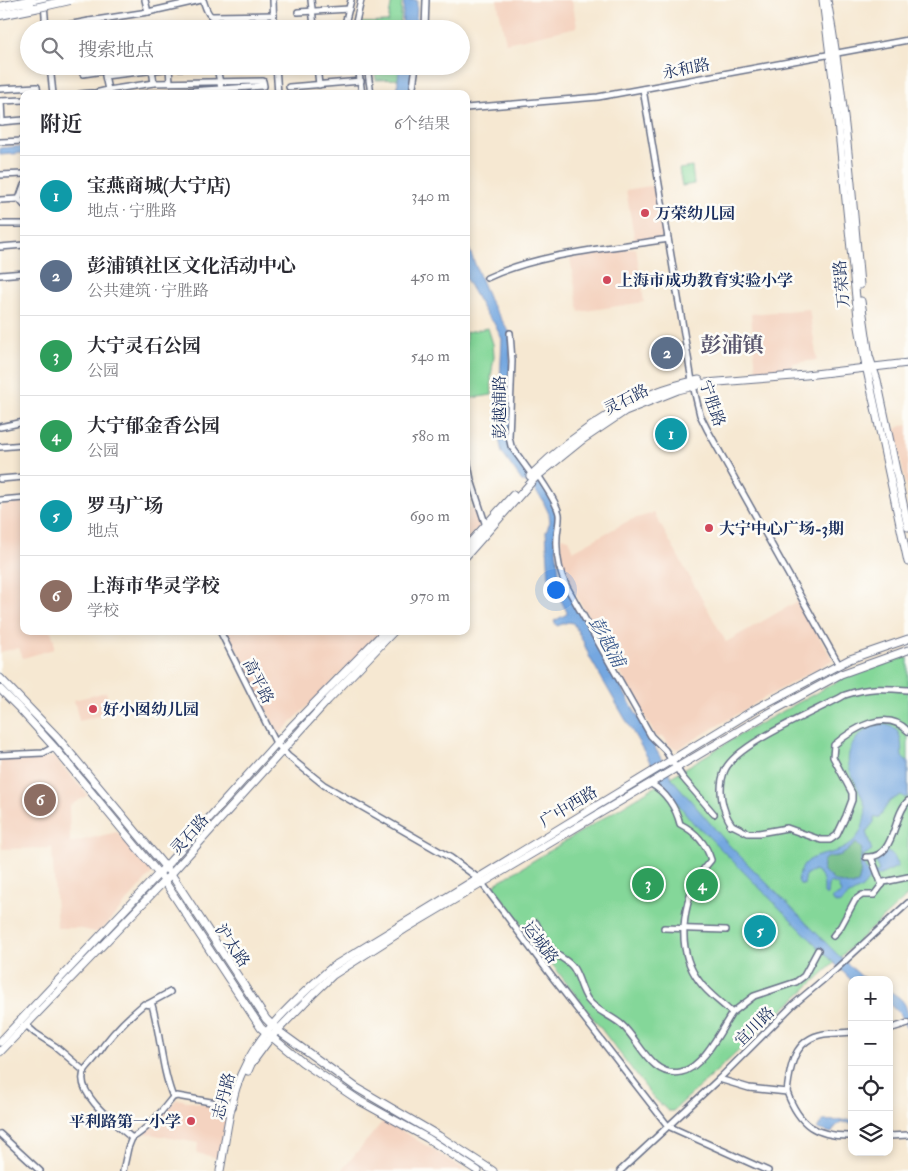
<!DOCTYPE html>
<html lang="zh">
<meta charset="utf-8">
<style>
body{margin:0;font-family:"IM FELL Double Pica","Noto Serif SC",serif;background:#f7f7f7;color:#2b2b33}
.controls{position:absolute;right:15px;bottom:15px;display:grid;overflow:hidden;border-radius:10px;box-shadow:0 2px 8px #0003}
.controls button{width:45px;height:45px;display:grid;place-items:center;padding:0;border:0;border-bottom:1px solid #e1e1e2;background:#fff;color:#2b2b33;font:25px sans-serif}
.you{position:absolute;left:555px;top:589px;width:18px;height:18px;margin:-12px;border:4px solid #fff;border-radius:50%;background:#1a73e8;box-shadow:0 0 0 8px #1a73e833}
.badge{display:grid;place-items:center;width:32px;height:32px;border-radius:50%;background:#2563eb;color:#fff;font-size:16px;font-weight:700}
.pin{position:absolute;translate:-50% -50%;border:2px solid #fff;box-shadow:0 1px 5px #0006}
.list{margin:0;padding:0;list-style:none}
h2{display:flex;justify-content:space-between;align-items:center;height:65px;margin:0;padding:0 20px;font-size:21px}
h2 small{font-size:16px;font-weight:400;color:#7c7c81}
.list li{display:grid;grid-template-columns:32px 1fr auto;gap:15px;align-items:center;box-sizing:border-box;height:80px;padding:0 20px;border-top:1px solid #e1e1e2}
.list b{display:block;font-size:19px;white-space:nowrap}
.list p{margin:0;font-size:16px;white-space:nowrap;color:#7c7c81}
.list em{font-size:16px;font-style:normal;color:#7c7c81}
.icon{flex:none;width:28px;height:28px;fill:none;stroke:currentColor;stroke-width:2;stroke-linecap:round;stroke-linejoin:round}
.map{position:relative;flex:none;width:908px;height:1171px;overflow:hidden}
.search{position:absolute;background:#fff;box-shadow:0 2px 8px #0003;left:20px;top:20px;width:450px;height:55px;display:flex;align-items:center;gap:12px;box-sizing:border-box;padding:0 18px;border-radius:28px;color:#7c7c81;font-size:19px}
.panel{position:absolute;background:#fff;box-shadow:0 2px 8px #0003;left:20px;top:90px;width:450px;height:545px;border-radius:10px}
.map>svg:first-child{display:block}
</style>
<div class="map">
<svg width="908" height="1171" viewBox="0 0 908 1171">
<rect width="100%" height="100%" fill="#fdfcf7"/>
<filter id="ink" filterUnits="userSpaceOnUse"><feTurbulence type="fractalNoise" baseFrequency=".02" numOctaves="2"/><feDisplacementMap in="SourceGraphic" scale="10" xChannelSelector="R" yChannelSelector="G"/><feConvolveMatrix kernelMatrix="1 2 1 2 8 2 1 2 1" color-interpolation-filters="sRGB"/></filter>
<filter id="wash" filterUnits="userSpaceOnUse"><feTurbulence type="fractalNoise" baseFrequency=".0096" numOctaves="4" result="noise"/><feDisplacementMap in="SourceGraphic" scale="20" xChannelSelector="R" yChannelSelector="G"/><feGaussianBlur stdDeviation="1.12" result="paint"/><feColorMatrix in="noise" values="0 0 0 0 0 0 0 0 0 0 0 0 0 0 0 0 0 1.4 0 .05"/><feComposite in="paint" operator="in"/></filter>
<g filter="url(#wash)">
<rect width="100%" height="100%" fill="#f6e8d2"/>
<g fill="#f4d3c0">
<path d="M497,0H572L577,27L506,43Z"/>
<path d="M656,185L664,237L635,242L626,190Z"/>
<path d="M636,248L644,302L579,312L570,258Z"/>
<path d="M809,309L817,360L793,363V367L756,371L751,314Z"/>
<path d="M908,425V497L895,430L901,426Z"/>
<path d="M24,503V631H51L54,640V649L23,658L19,648L0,652V505Z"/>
<path d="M478,506L482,522L478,529L466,542V509Z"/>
<path d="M654,513L726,642L798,601L833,660L761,700L678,749L670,746L663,736L657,738L565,575L561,556V537L569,539L573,551L630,520Z"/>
<path d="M227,631H382L279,735Z"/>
<path d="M106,692L111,713L79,721L74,700Z"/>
<path d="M54,757L88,795L69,806L70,843L117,832L152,873L99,933L78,928H57L52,848L2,849L0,759Z"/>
<path d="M177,1099L228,1109L218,1158L197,1153L198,1143L145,1133Z"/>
<path d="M384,1120L432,1149L467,1171H341Z"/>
</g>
<g fill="#84d799" stroke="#50837c">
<path d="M392,0H402L400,29H360V23L388,22Z"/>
<path d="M374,66H400L399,79L376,80Z"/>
<path d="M692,167L694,184L682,186L679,169Z"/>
<path d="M488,328L493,344L494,356L491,377L492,395L466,399V332Z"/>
<path d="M903,658H908V895L673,1111H668L653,1097L495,889V884L743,733L847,676Z"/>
</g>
<path fill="#6bb881" stroke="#437470" d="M856,843L862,849C859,860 863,872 858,883L853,886L834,881L823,870C820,852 834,859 843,854C848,851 852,846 856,843Z"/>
<g fill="#74a7e0" stroke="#486b9f" fill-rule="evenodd">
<path d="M404,0H417L416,29H402Z"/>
<path d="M399,66H413L410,94H397Z"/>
<path d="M24,146V153L0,155V148Z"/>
<path d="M466,241L489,300L510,333L511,446L536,481L542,484L557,511L555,536L559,576L673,780L727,843L838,955L861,976L868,980H852V981L703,831L695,825L664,786L590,658L582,639L573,623L568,622L557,626L554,621L567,614V612L549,576L546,531L550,522L549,514L542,499L531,486L522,481L502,453L498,433L502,339L494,323L486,314L466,279Z"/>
<path d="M883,724C903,728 901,740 902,757L906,761L908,760V796L905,798L901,795L890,801L879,817L874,818V822L866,832L872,851L864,855C861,866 867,877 879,871L876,862L887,852L893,855L898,864L897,867L880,875L872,876L862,888L849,895L839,904L834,902L832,898L841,893L838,885L831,882L828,885L827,896L824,894C824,884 825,875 814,871L806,874L804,885L800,884C797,880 798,878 800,873C807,852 828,857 844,848C853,843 861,834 863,825C864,819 867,812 865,806C859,782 836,764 857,738C864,730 873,725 883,724ZM856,843L862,849C859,860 863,872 858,883L853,886L834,881L823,870C820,852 834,859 843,854C848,851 852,846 856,843Z"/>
<path d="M889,991C908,1001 908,1009 908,1030L899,1013L889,1004Z"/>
<path d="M852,1120V1124C843,1120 835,1124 832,1133L817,1129L823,1121Z"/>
</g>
</g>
<g filter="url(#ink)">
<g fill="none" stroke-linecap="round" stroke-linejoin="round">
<g stroke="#687087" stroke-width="8">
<g id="minor">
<path d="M145,0L148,12"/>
<path d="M203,0C205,5 206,11 210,15C216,21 220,21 225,29"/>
<path d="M273,0L274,29"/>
<path d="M311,0L314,26"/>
<path d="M44,3L46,29"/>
<path d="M298,12L349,9"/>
<path d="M212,16L274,15"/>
<path d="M62,26L89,21"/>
<path d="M344,28L351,0"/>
<path d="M90,29L89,21L148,12L201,0"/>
<path d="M291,29L344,26"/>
<path d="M356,29V22L361,0"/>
<path d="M425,29L426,0"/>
<path d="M50,66L53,94"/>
<path d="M81,66L83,74L137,66"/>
<path d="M276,66L278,94"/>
<path d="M317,66L319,85"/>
<path d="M358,66L362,94"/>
<path d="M367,66L371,94"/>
<path d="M217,67H261"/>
<path d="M289,67L304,66"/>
<path d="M169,68L170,82"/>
<path d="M152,70L154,83"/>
<path d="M289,87L361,81"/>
<path d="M0,89L37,87L38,94"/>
<path d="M643,89L692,381L700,415L707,429L839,665"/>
<path d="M108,90L154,83L263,81L264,86L143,94"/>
<path d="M80,94L91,93"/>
<path d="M91,94L108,90L105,76L173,68L217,67L222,94"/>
<path d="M412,94L416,66"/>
<path d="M0,101L24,100"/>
<path d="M1,101L2,122"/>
<path d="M466,108L598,97L908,40"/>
<path d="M0,122L24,120"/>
<path d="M0,142L24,141"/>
<path d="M0,175L24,174"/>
<path d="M24,185L19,199L24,205"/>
<path d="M0,200L19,199"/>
<path d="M0,224H24"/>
<path d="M0,247L24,245"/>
<path d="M0,275L24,273"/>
<path d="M487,278C542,252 608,249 668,239"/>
<path d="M510,333L512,361L509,437L511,446L532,475"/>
<path d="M0,427L24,422"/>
<path d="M0,447L24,445"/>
<path d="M466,454L471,480L486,526"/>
<path d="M536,474L538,475C545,487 556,500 559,514C560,521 557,530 557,537C556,555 559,572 567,587L651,736L665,750L683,778L714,814"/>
<path d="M0,479L24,477"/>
<path d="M0,500L24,498"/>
<path d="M220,631L276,743L288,756L324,785L451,858L478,878L553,978L668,1126L768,1171"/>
<path d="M0,755L43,753L54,747"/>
<path d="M651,784C666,792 676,808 680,824C696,832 706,843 711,860C683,891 673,946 699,981C708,994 721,1002 732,1013L754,996L796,982L804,976L818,950"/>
<path d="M732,825C722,811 717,788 725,770C737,743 817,711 845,695C868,687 884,688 908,690"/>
<path d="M730,826L732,825L748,833H759L787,828L821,840H830L837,835L846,816L852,800V793L833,757L834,745C854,728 886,708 908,731"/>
<path d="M866,857C896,859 892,816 908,801"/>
<path d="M871,857L882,885"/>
<path d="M536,923C541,933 546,943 554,952C560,958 570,961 574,969C580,979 581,990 588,1000C596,1011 612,1016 622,1025C640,1041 651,1078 681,1072C703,1068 721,1030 732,1013"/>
<path d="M664,928L726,930"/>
<path d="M833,936L841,926L855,900L862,895H874L884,882L908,877"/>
<path d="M144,1004L152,1005C161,1036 161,1068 173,1097C161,1112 149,1128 132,1138C118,1126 72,1092 85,1070C88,1065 94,1060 97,1055C110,1035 126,1019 144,1004Z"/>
<path d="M148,1004L170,992"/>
<path d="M26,1025L35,1033L55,1046L84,1071"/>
<path d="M889,1029L908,1023"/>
<path d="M719,1079L749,1088L787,1092C799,1125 816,1137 852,1136"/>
<path d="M787,1092C790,1066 794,1039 824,1034C833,1033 843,1033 852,1032"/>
<path d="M173,1097L177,1096L233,1106"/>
<path d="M0,1134L40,1171"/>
<path d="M889,1136L908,1135"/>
<path d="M123,1171L128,1148L132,1138"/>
<path d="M620,1171L719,1079L793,1005L836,969L908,903"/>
</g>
</g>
<g stroke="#687087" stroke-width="9">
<g id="major">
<path d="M823,0L836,103L859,327L864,356L908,562"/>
<path d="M827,0C844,94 852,190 860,285"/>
<path d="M27,4L47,0"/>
<path d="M861,301L869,356L877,380L908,527"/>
<path d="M530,476C576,431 635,392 699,380"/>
<path d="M466,547L513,495"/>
<path d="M466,556L535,478L582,440L625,411L678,390L706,383L806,375L908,363"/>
<path d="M0,678L57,737L171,874L266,1019L277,1030L357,1088L439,1136L493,1171"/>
<path d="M0,689L18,707L54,747L163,879L261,1028L302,1062L360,1101L427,1138L478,1171"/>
<path d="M0,1042L165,867L291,727L385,631"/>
<path d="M0,1052L171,874L328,700L394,631"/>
<path d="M248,1071L251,1064L271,1037L305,1002L333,975L405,929L767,714L841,674L908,650"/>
<path d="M220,1171C225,1144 228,1115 236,1088C252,1037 294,1001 332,967L757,708L850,659L908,639"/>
</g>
</g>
<g stroke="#687087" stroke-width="10">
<g id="highway">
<path d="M0,7L32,0"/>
<path d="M0,15L35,8"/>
</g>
</g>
<use href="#minor" stroke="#fff" stroke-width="5"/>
<use href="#major" stroke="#fff" stroke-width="7"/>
<use href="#highway" stroke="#fff" stroke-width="8"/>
<g stroke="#687087" stroke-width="10" stroke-linecap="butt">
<path id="highway-bridge" d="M35,8L70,0"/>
</g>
<use href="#highway-bridge" stroke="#fff" stroke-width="8"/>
</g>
</g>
<g fill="#d1495b" stroke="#fdfcf7" stroke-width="2">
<circle cx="645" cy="213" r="5"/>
<circle cx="607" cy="280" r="5"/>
<circle cx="709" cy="528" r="5"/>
<circle cx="93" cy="709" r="5"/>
<circle cx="191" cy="1121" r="5"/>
</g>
<g text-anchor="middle" stroke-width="5" stroke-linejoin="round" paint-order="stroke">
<g font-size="16" fill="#1b2f5e" stroke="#fdfcf7">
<text transform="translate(686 68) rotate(-11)" y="6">永和路</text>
<text transform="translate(841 284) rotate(-95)" y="6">万荣路</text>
<text transform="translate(626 399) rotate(-27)" y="6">灵石路</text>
<text transform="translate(713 403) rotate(71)" y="6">宁胜路</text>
<text transform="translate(499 407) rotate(-90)" y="6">彭越浦路</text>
<text transform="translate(259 681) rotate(63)" y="6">高平路</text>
<text transform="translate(568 806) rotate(-31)" y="6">广中西路</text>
<text transform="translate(189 834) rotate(-48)" y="6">灵石路</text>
<text transform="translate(541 942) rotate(53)" y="6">运城路</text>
<text transform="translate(233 945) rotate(56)" y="6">沪太路</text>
<text transform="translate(754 1026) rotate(-45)" y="6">宜川路</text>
<text transform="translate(223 1096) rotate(-75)" y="6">志丹路</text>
</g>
<g font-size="16" font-weight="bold" fill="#1b2f5e" stroke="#fdfcf7" text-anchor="start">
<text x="655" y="219">万荣幼儿园</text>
<text x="617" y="286">上海市成功教育实验小学</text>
<text x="719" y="534">大宁中心广场-3期</text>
<text x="103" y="715">好小囡幼儿园</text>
<text x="181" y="1127" text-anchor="end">平利路第一小学</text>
</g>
<g font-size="18" font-style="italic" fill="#3a598c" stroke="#fdfcf7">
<text transform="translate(607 642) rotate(61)" y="6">彭越浦</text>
</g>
<g font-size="21" font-weight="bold" fill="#59566e" stroke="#fdfcf7">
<text x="732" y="352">彭浦镇</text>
</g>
</g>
</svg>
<div class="controls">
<button>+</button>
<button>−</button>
<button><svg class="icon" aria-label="locate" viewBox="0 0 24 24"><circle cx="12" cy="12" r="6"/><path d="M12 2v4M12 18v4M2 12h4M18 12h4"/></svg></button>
<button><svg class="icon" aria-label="layers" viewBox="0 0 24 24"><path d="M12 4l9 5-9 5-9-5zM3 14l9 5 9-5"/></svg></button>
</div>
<div class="you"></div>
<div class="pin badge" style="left:671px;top:434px;background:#0f9aa8">1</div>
<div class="pin badge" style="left:667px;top:353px;background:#5c6f8a">2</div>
<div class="pin badge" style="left:648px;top:884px;background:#2e9e5b">3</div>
<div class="pin badge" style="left:702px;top:885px;background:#2e9e5b">4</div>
<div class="pin badge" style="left:760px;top:931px;background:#0f9aa8">5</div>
<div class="pin badge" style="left:40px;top:800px;background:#8d6e63">6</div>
<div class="search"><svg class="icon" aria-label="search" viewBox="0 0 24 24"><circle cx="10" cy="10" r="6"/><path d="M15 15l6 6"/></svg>搜索地点</div>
<section class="panel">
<h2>附近<small>6个结果</small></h2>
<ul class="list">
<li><span class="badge" style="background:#0f9aa8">1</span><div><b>宝燕商城(大宁店)</b><p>地点 · 宁胜路</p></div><em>340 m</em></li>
<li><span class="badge" style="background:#5c6f8a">2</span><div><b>彭浦镇社区文化活动中心</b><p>公共建筑 · 宁胜路</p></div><em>450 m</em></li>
<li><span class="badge" style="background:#2e9e5b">3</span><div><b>大宁灵石公园</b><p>公园</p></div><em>540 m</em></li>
<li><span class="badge" style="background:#2e9e5b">4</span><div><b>大宁郁金香公园</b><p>公园</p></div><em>580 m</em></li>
<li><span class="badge" style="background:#0f9aa8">5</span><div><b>罗马广场</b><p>地点</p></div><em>690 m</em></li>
<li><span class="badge" style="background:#8d6e63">6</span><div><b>上海市华灵学校</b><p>学校</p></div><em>970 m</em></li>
</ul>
</section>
</div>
